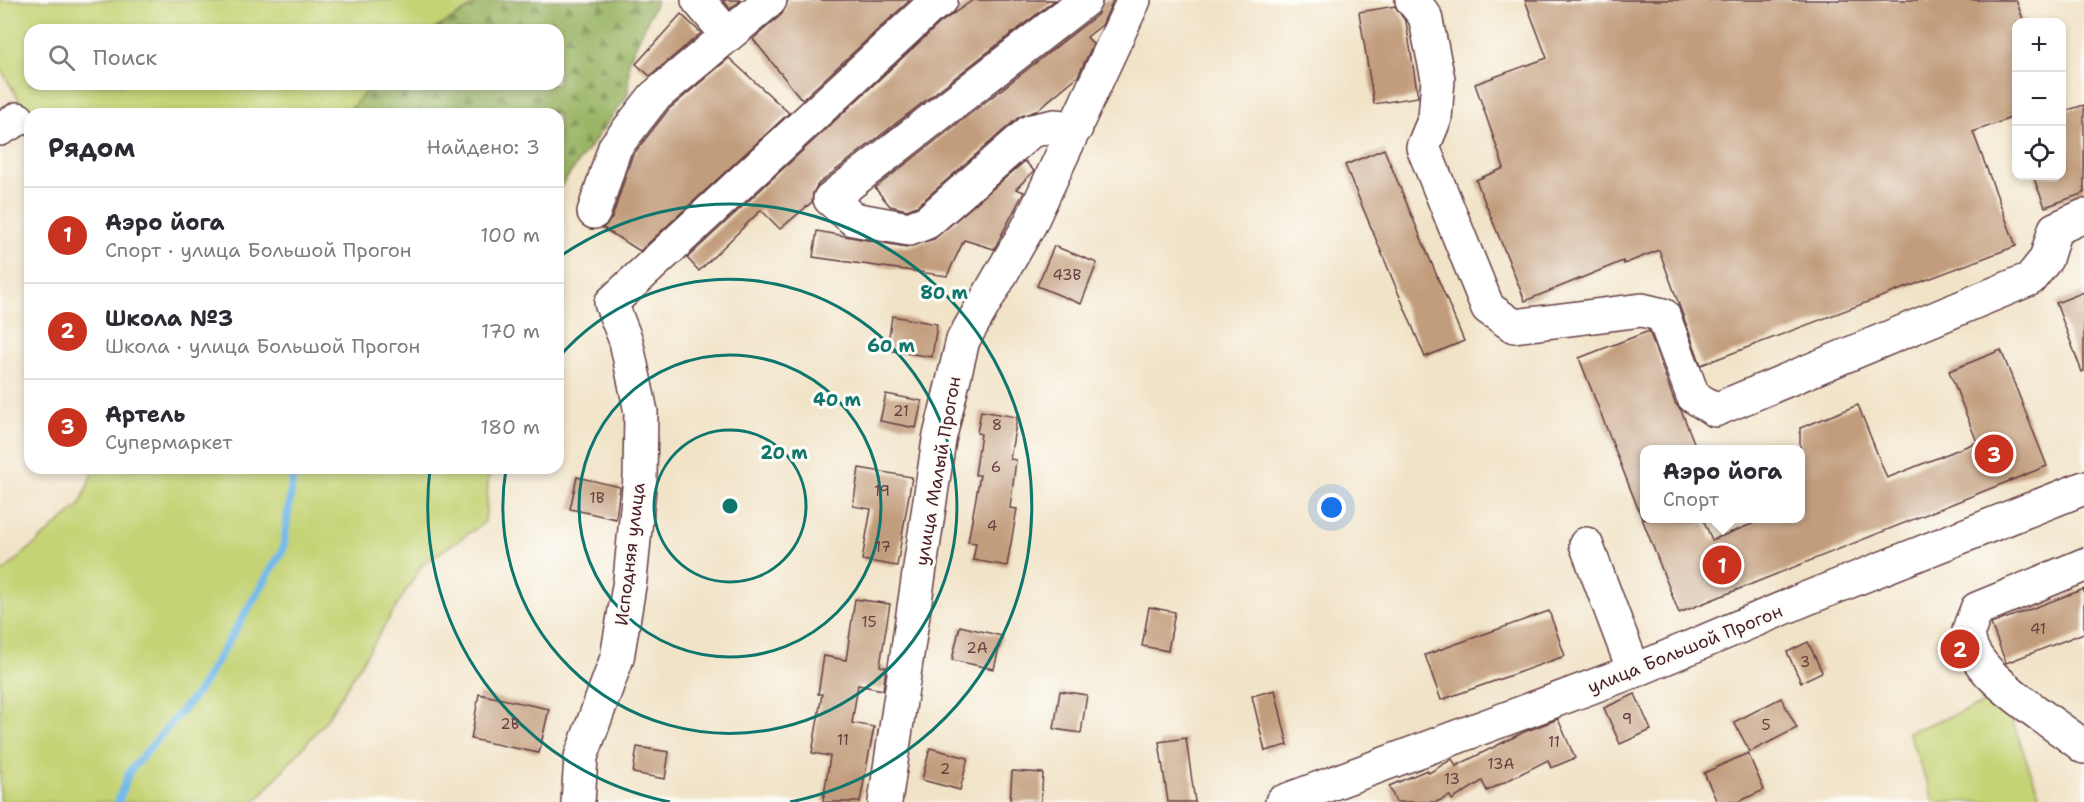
<!DOCTYPE html>
<html lang="ru">
<meta charset="utf-8">
<style>
body{margin:0;font-family:"Shantell Sans",sans-serif;background:#f2f2f3;color:#2b2b33}
.controls{position:absolute;right:18px;top:18px;display:grid;overflow:hidden;border-radius:12px;box-shadow:0 3px 9px #0003}
.controls button{width:54px;height:54px;display:grid;place-items:center;padding:0;border:0;border-bottom:2px solid #e1e1e2;background:#fff;color:#2b2b33;font:30px sans-serif}
.you{position:absolute;left:1332px;top:508px;width:21px;height:21px;margin:-15px;border:4px solid #fff;border-radius:50%;background:#1a73e8;box-shadow:0 0 0 9px #1a73e833}
.badge{display:grid;place-items:center;width:39px;height:39px;border-radius:50%;background:#c8321e;color:#fff;font-size:20px;font-weight:700}
.pin{position:absolute;translate:-50% -50%;border:3px solid #fff;box-shadow:0 2px 6px #0006}
.popup{position:absolute;left:1640px;top:445px;width:165px;height:78px;box-sizing:border-box;display:grid;place-content:center;border-radius:12px;background:#fff;filter:drop-shadow(0 2px 4px #0005);font-size:20px;white-space:nowrap;color:#7c7c81}
.popup b{font-size:22px;color:#2b2b33}
.popup::after{content:'';position:absolute;left:50%;top:100%;margin-left:-12px;border:12px solid transparent;border-top-color:#fff}
.list{margin:0;padding:0;list-style:none}
h2{display:flex;justify-content:space-between;align-items:center;height:78px;margin:0;padding:0 24px;font-size:26px}
h2 small{font-size:20px;font-weight:400;color:#7c7c81}
.list li{display:grid;grid-template-columns:39px 1fr auto;gap:18px;align-items:center;box-sizing:border-box;height:96px;padding:0 24px;border-top:2px solid #e1e1e2}
.list b{display:block;font-size:22px;white-space:nowrap}
.list p{margin:0;font-size:20px;white-space:nowrap;color:#7c7c81}
.list em{font-size:20px;font-style:normal;color:#7c7c81}
.icon{flex:none;width:33px;height:33px;fill:none;stroke:currentColor;stroke-width:2;stroke-linecap:round;stroke-linejoin:round}
.map{position:relative;flex:none;width:2084px;height:802px;overflow:hidden}
.search{position:absolute;background:#fff;box-shadow:0 3px 9px #0003;left:24px;top:24px;width:540px;height:66px;display:flex;align-items:center;gap:15px;box-sizing:border-box;padding:0 21px;border-radius:18px;color:#7c7c81;font-size:22px}
.panel{position:absolute;background:#fff;box-shadow:0 3px 9px #0003;left:24px;top:108px;width:540px;height:366px;border-radius:18px}
.map>svg:first-child{display:block}
</style>
<div class="map">
<svg width="2084" height="802" viewBox="0 0 2084 802">
<defs>
<pattern id="forest-firs" width="22" height="20" patternUnits="userSpaceOnUse" patternTransform="scale(1.5)"><rect width="22" height="20" fill="#9bb566"/><path d="M5 1l3.5 6h-7zM16 11l3.5 6h-7z" fill="#809354"/></pattern>
</defs>
<rect width="100%" height="100%" fill="#fdfcf7"/>
<filter id="ink" filterUnits="userSpaceOnUse"><feTurbulence type="fractalNoise" baseFrequency=".0167" numOctaves="2"/><feDisplacementMap in="SourceGraphic" scale="12" xChannelSelector="R" yChannelSelector="G"/><feConvolveMatrix kernelMatrix="1 2 1 2 8 2 1 2 1" color-interpolation-filters="sRGB"/></filter>
<filter id="wash" filterUnits="userSpaceOnUse"><feTurbulence type="fractalNoise" baseFrequency=".008" numOctaves="4" result="noise"/><feDisplacementMap in="SourceGraphic" scale="24" xChannelSelector="R" yChannelSelector="G"/><feGaussianBlur stdDeviation="1.35" result="paint"/><feColorMatrix in="noise" values="0 0 0 0 0 0 0 0 0 0 0 0 0 0 0 0 0 1.4 0 .05"/><feComposite in="paint" operator="in"/></filter>
<g filter="url(#wash)">
<rect width="100%" height="100%" fill="#f1e3c7"/>
<g fill="#c4d375" stroke="#877950" stroke-width="1.5">
<path d="M0,0H483L434,30H30V84H373L346,114H30V124L21,103L0,68Z"/>
<path d="M94,468H487L489,472L485,522L422,565L325,722L255,802H0V574L80,505Z"/>
<path d="M2003,696L2042,802H1934L1908,732Z"/>
</g>
<path fill="url(#forest-firs)" stroke="#726a48" stroke-width="1.5" d="M483,0H657L629,60L628,95L558,190V114H346L373,84H558V30H434Z"/>
<g fill="none" stroke-linecap="round" stroke-linejoin="round">
<path stroke="#73baea" stroke-width="8" d="M118,802L129,772L198,692L283,550L294,468"/>
</g>
<g id="blocks">
<g fill="#c29d7d">
<path d="M723,0H741L730,9Z"/>
<path d="M788,0H910L802,100L753,39L782,14Z"/>
<path d="M973,0H1055L818,184L813,193L812,202L780,229L761,210L699,271L687,258L940,23Z"/>
<path d="M1103,0H1113L1102,25L1087,37L1093,44L1078,76L1036,111L1019,117L917,206L907,210L890,206L875,188L1097,15Z"/>
<path d="M1525,0H2016L2024,22H2016V116L1973,132L2016,246L1701,365L1659,250L1624,264L1623,261L1525,301L1476,180L1504,168L1475,84L1547,58Z"/>
<path d="M1395,6L1406,22L1418,97L1374,104L1359,12Z"/>
<path d="M681,14L701,33L650,76L636,64Z"/>
<path d="M729,58L789,113L640,251L603,228L612,218L632,156L668,110Z"/>
<path d="M2084,105V193L2045,207L2033,176H2061V112Z"/>
<path d="M1384,149L1464,341L1425,357L1345,165Z"/>
<path d="M1025,161L1034,171L1016,189L1024,192L994,249L964,240L947,276L813,257L817,231L906,247L934,239Z"/>
<path d="M1054,246L1097,263L1081,304L1037,286Z"/>
<path d="M2084,292V371L2082,372L2056,303Z"/>
<path d="M892,316L937,324L932,357L887,350Z"/>
<path d="M1649,331L1675,403L1681,410L1697,450H1644V519H1703L1712,540L1752,524L1750,519H1800V428L1858,405L1887,478L1977,442L1949,371L2001,350L2047,466L1679,613L1579,358Z"/>
<path d="M886,394L922,401L916,428L880,421Z"/>
<path d="M981,411L1017,417L1010,459L1016,460L1010,508L1017,509L1007,566L973,560L976,543L968,542L980,475H975L981,434L977,433Z"/>
<path d="M859,468L912,477L897,566L862,560L871,509L853,506Z"/>
<path d="M577,477L620,487L616,519L570,509Z"/>
<path d="M2084,589V633L2006,663L1991,624Z"/>
<path d="M855,599L890,604L880,666L886,667L883,690L858,685L852,723L874,727L860,802H823L830,756L812,753L822,694H818L824,656L846,660Z"/>
<path d="M1149,607L1175,612L1168,651L1142,646Z"/>
<path d="M1549,611L1565,656L1441,700L1425,655Z"/>
<path d="M960,626L1002,636L994,669L952,660Z"/>
<path d="M1808,642L1822,672L1801,682L1787,652Z"/>
<path d="M1275,690L1288,745L1265,751L1252,696Z"/>
<path d="M1060,691L1087,695L1081,733L1054,729Z"/>
<path d="M479,694L549,709L539,753L471,739Z"/>
<path d="M1635,694L1651,730L1620,744L1604,708Z"/>
<path d="M1781,698L1797,728L1750,752L1734,722Z"/>
<path d="M1558,719L1575,758L1551,768L1548,760L1487,791L1482,781L1452,800L1450,796L1436,802H1396L1389,786L1427,770L1429,773L1452,759L1456,766L1524,732Z"/>
<path d="M1186,738L1195,802H1168L1159,742Z"/>
<path d="M637,747L669,752L665,779L633,773Z"/>
<path d="M930,748L968,758L960,790L922,780Z"/>
<path d="M1748,753L1764,790L1738,802H1717L1704,773Z"/>
<path d="M1012,771L1043,773L1041,802H1010Z"/>
</g>
</g>
</g>
<g filter="url(#ink)">
<use href="#blocks" fill-opacity="0" stroke="#633c42" stroke-width="1.5"/>
<g fill="none" stroke-linecap="round" stroke-linejoin="round">
<g stroke="#633c42" stroke-width="36">
<g id="minor">
<path d="M698,0L727,34"/>
<path d="M1412,0L1425,16L1438,79L1435,118L1423,147L1488,308L1514,326L1642,310L1663,315L1693,396L1715,410L2030,279L2046,259L2055,229L2084,216"/>
<path d="M1076,128L1054,126L1031,131L927,222L909,229L853,219L830,199L1085,0"/>
<path d="M0,129L18,119"/>
<path d="M594,212L615,147L654,97L770,0"/>
<path d="M1586,544L1634,671"/>
<path d="M2084,565L1977,609C1975,616 1970,624 1969,631C1964,672 2055,722 2084,747"/>
<path d="M578,802L581,757L617,658L630,580L640,478L641,412L626,341L611,303L929,8L941,0"/>
<path d="M885,802L939,440L963,340L1030,224L1134,0"/>
<path d="M1282,802L1634,671L1805,599L2084,488"/>
</g>
</g>
<use href="#minor" stroke="#fff" stroke-width="33"/>
</g>
</g>
<g fill="none" stroke="#0f766e" stroke-width="3">
<circle cx="730" cy="506" r="76"/>
<circle cx="730" cy="506" r="151"/>
<path d="M559 357A227 227 0 1 1 506 469"/>
<path d="M670 802A302 302 0 0 1 430 469M559 257A302 302 0 1 1 790 802"/>
</g>
<g text-anchor="middle" stroke-width="6" stroke-linejoin="round" paint-order="stroke">
<g font-size="15" fill="#683e40">
<text x="1067" y="280">43В</text>
<text x="901" y="416">21</text>
<text x="997" y="430">8</text>
<text x="996" y="472">6</text>
<text x="882" y="496">19</text>
<text x="597" y="503">1В</text>
<text x="992" y="531">4</text>
<text x="883" y="552">17</text>
<text x="869" y="627">15</text>
<text x="2038" y="634">41</text>
<text x="977" y="653">2А</text>
<text x="1805" y="667">3</text>
<text x="1627" y="724">9</text>
<text x="510" y="729">2В</text>
<text x="1766" y="730">5</text>
<text x="843" y="745">11</text>
<text x="1554" y="747">11</text>
<text x="1501" y="769">13А</text>
<text x="945" y="774">2</text>
<text x="1452" y="784">13</text>
</g>
<g font-size="18" fill="#4a1f2b" stroke="#fdfcf7">
<text transform="translate(938 471) rotate(-80)" y="6">улица Малый Прогон</text>
<text transform="translate(630 554) rotate(-83)" y="6">Исподняя улица</text>
<text transform="translate(1685 649) rotate(-22)" y="6">улица Большой Прогон</text>
</g>
</g>
<circle cx="730" cy="506" r="9" fill="#0f766e" stroke="#fdfcf7" stroke-width="3"/>
<g font-size="18" text-anchor="middle" font-weight="bold" fill="#0f766e" stroke="#fdfcf7" stroke-width="6" stroke-linejoin="round" paint-order="stroke">
<text x="944" y="299">80 m</text>
<text x="891" y="352">60 m</text>
<text x="837" y="406">40 m</text>
<text x="784" y="459">20 m</text>
</g>
</svg>
<div class="controls">
<button>+</button>
<button>−</button>
<button><svg class="icon" aria-label="locate" viewBox="0 0 24 24"><circle cx="12" cy="12" r="6"/><path d="M12 2v4M12 18v4M2 12h4M18 12h4"/></svg></button>
</div>
<div class="you"></div>
<div class="pin badge" style="left:1722px;top:565px">1</div>
<div class="popup"><b>Аэро йога</b>Спорт</div>
<div class="pin badge" style="left:1960px;top:649px">2</div>
<div class="pin badge" style="left:1994px;top:454px">3</div>
<div class="search"><svg class="icon" aria-label="search" viewBox="0 0 24 24"><circle cx="10" cy="10" r="6"/><path d="M15 15l6 6"/></svg>Поиск</div>
<section class="panel">
<h2>Рядом<small>Найдено: 3</small></h2>
<ul class="list">
<li><span class="badge">1</span><div><b>Аэро йога</b><p>Спорт · улица Большой Прогон</p></div><em>100 m</em></li>
<li><span class="badge">2</span><div><b>Школа №3</b><p>Школа · улица Большой Прогон</p></div><em>170 m</em></li>
<li><span class="badge">3</span><div><b>Артель</b><p>Супермаркет</p></div><em>180 m</em></li>
</ul>
</section>
</div>
